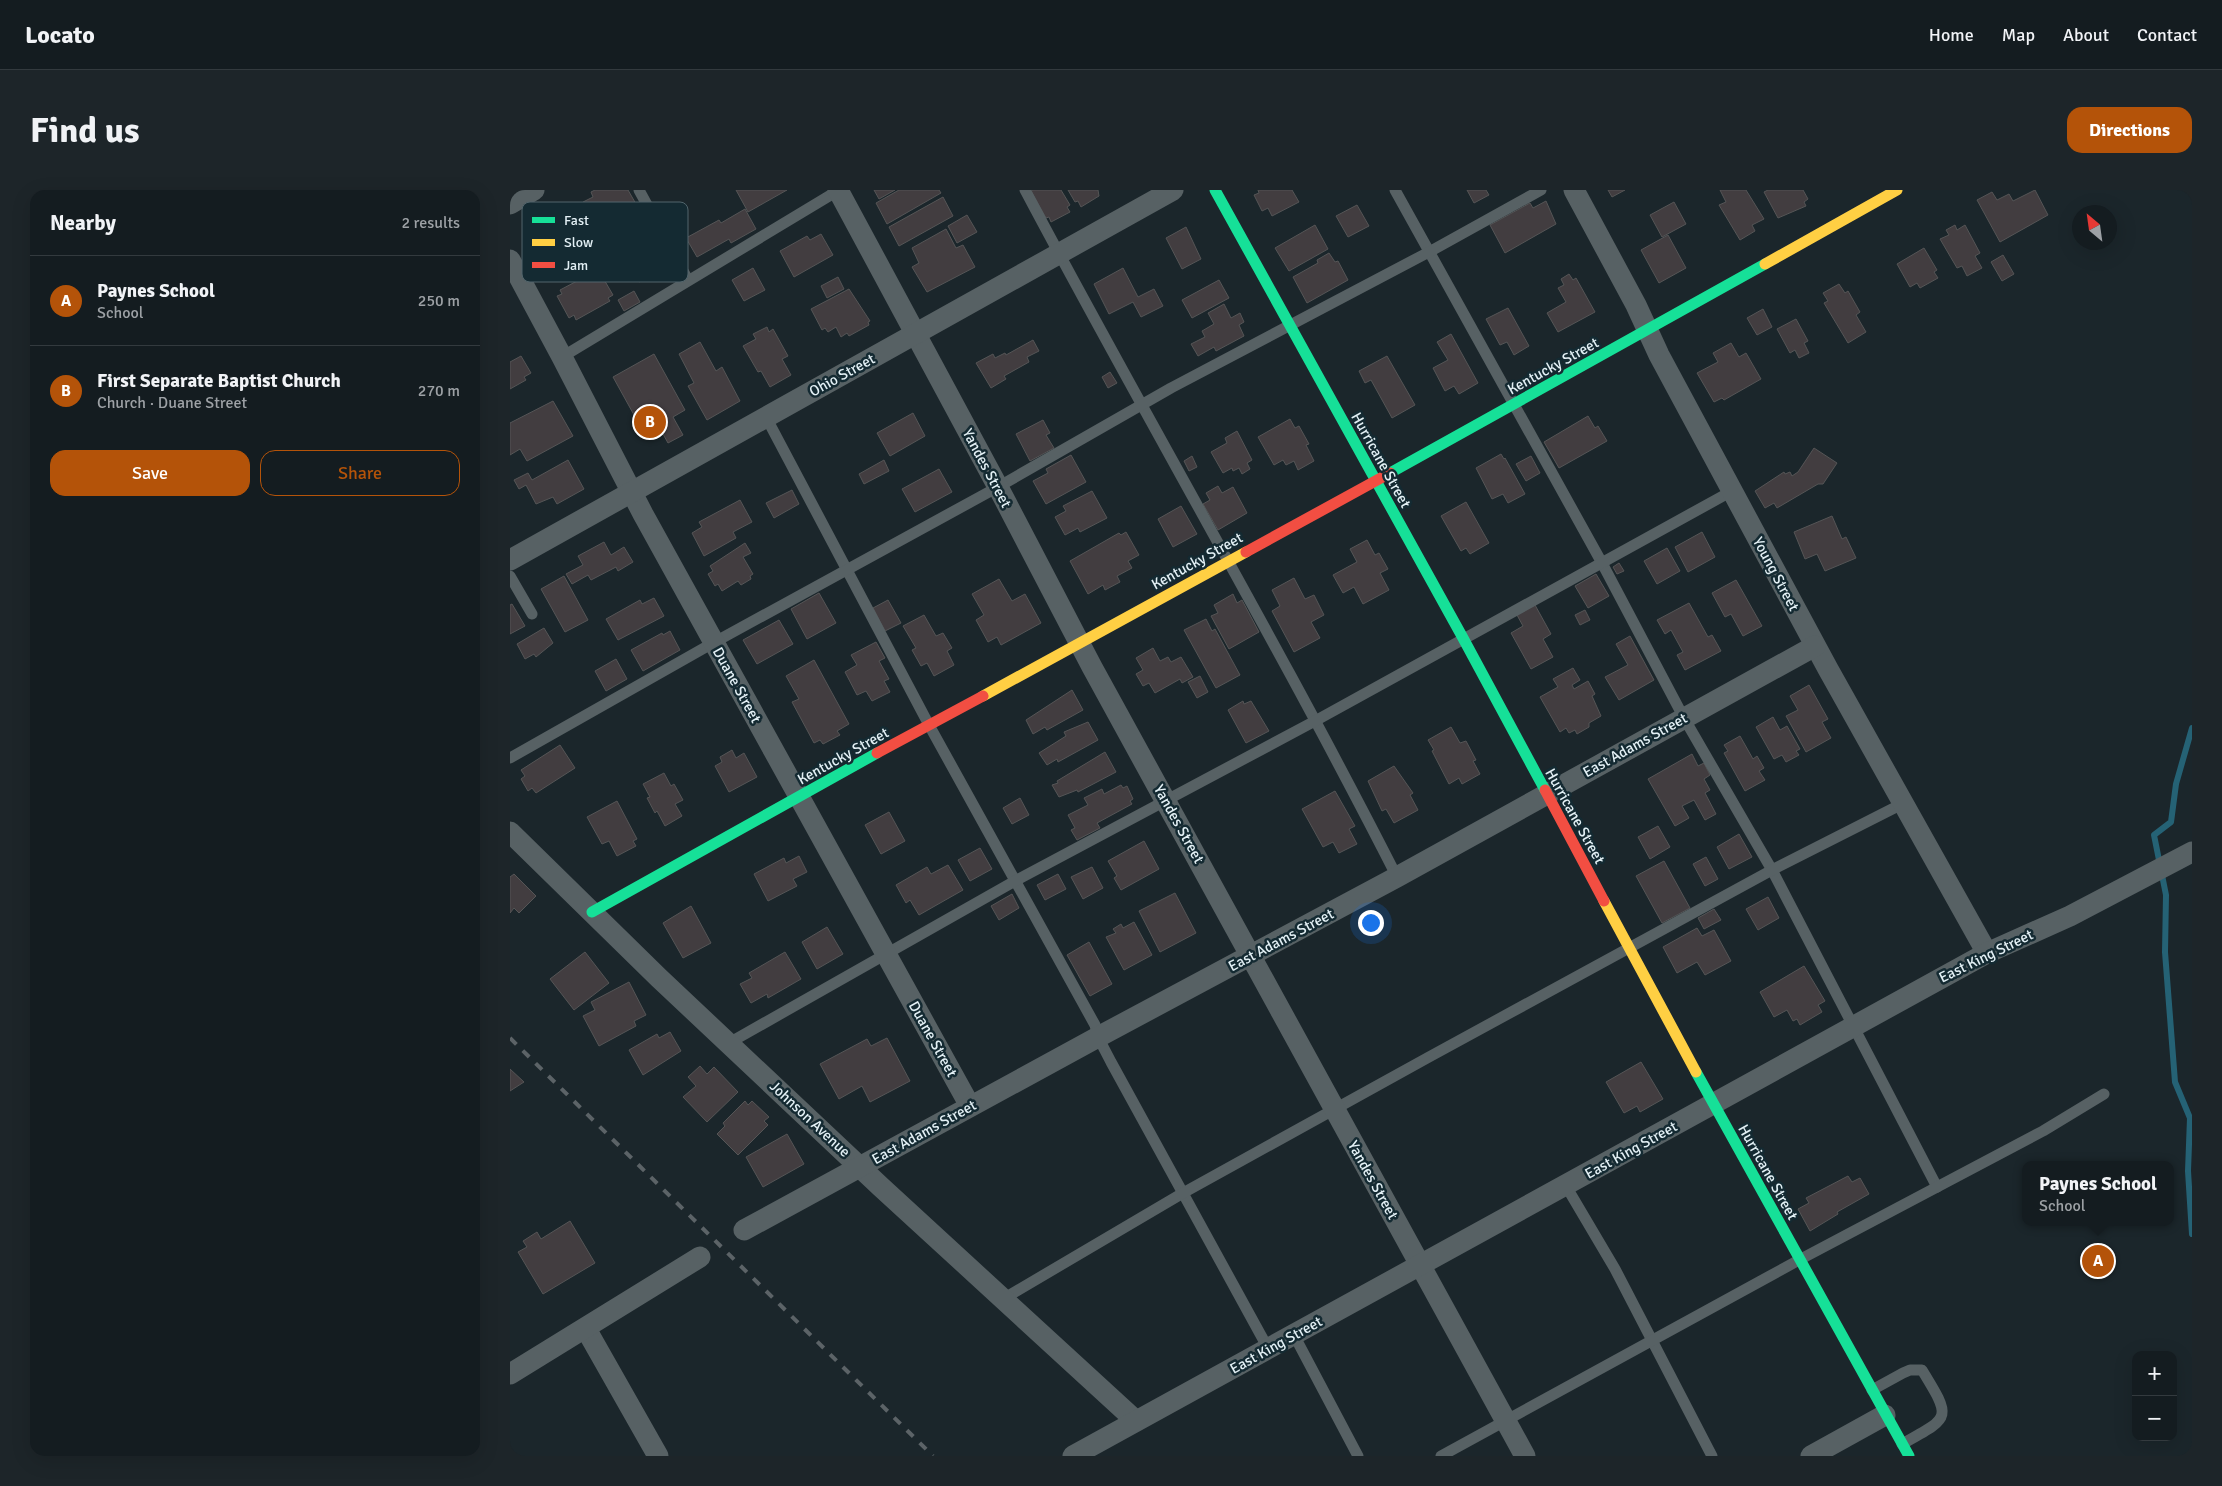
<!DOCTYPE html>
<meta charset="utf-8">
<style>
body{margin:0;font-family:Signika,sans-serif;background:#1d2529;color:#f1f3f6}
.controls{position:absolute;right:15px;bottom:15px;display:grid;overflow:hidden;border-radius:10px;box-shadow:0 5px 20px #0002}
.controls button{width:45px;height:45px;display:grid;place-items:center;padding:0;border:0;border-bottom:1px solid #333a3e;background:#141c20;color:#f1f3f6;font:25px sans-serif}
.compass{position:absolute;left:1562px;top:15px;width:45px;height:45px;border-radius:50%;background:#141c20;box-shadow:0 5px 20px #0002;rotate:331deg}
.you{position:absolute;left:860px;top:732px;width:18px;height:18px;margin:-12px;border:4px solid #fff;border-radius:50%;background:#1a73e8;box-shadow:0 0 0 8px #1a73e833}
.badge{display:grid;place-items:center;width:32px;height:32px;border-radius:50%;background:#b45309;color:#fff;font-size:16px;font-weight:700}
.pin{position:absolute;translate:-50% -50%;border:2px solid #fff;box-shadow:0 1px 5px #0006}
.popup{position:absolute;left:1512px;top:971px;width:152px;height:65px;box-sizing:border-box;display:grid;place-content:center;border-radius:10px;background:#141c20;filter:drop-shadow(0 1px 4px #0005);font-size:16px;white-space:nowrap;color:#9da1a5}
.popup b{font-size:19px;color:#f1f3f6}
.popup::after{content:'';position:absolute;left:50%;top:100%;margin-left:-10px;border:10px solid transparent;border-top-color:#141c20}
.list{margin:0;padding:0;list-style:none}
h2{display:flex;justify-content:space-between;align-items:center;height:65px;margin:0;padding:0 20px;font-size:21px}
h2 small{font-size:16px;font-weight:400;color:#9da1a5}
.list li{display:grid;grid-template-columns:32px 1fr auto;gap:15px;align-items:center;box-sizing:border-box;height:90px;padding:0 20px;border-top:1px solid #333a3e}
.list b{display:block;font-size:19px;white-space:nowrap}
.list p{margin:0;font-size:16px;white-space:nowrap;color:#9da1a5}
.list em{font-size:16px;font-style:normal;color:#9da1a5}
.actions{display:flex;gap:10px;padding:15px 20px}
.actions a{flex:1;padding:11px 0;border:1px solid #b45309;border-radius:15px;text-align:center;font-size:18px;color:#b45309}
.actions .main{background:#b45309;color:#fff}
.map{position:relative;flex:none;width:1682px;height:1266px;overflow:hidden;border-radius:15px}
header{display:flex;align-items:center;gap:30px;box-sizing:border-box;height:70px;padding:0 25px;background:#141c20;border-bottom:1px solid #333a3e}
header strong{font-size:24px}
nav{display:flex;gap:28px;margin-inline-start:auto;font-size:18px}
.intro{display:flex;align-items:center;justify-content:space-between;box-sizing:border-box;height:120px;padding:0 30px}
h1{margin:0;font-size:35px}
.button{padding:12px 22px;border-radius:15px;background:#b45309;color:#fff;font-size:18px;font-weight:700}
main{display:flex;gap:30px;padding:0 30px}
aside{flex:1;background:#141c20;border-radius:15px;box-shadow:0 5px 20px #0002}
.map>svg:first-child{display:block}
</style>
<header>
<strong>Locato</strong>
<nav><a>Home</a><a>Map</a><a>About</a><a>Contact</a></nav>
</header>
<div class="intro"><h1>Find us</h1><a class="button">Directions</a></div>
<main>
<aside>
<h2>Nearby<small>2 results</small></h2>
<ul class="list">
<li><span class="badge">A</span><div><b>Paynes School</b><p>School</p></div><em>250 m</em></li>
<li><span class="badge">B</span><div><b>First Separate Baptist Church</b><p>Church · Duane Street</p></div><em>270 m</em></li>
</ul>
<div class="actions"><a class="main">Save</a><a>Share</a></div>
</aside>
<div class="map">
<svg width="1682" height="1266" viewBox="0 0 1682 1266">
<rect width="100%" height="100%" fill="#1b262b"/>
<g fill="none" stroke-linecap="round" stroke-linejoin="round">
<path stroke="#256275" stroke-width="6" d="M1682,538L1666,594L1661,632L1644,645L1656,705L1655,762L1665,892L1680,928L1678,981L1682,1044"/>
</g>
<g fill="#423d40" stroke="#555556">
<path d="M85,0H118L126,14L96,30L93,25L84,31L73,12L83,7L81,2Z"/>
<path d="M226,0H277L238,22Z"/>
<path d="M364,0H385L369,9Z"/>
<path d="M389,0H429L431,3L377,34L366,13Z"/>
<path d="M523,0H551L560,15L557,17L560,22L541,32L539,27L536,28L521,1Z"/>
<path d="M558,0H588L589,6L571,17L568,11L565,12Z"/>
<path d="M748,0H782L789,12L762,26L758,18L752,21L744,5L749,3Z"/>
<path d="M957,0H976L979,5L964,13Z"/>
<path d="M1098,0H1115L1102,7Z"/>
<path d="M1210,0H1236L1254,29L1242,35L1245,41L1230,50L1209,15L1216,12Z"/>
<path d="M1258,0H1293L1298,9L1294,12L1296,16L1268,28L1254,2Z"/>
<path d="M1525,0L1538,25L1490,52L1467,10L1482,2L1487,10L1499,4L1503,11Z"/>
<path d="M433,7L443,26L389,56L379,37Z"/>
<path d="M1036,11L1046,34L995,63L980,35L1020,13L1023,18Z"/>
<path d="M1164,12L1176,34L1152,47L1140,25Z"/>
<path d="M847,15L859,36L838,47L826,26Z"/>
<path d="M235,19L246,39L221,53L219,49L187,67L176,48L209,30L211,33Z"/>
<path d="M51,20L54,25L58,23L70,49L44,64L40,56L27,62L19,49L31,42L29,39L41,30L39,26Z"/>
<path d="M457,25L467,42L447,53L438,36Z"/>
<path d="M805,35L818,59L779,81L765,58Z"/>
<path d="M1445,35L1447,40L1455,35L1470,63L1465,66L1472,78L1457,86L1452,76L1447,78L1430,49L1439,45L1436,40Z"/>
<path d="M676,37L691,69L672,79L656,48Z"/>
<path d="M436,39L446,58L453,55L465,77L417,102L402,77L409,73L402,58Z"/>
<path d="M311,44L323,65L284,87L270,61L297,46L300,50Z"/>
<path d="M1158,45L1176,78L1149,93L1131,60Z"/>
<path d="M139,56L152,78L129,92L116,70Z"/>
<path d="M1414,58L1427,80L1424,82L1428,88L1410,98L1407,93L1400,97L1387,74Z"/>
<path d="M819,63L825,72L828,71L838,90L797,113L783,87L808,73L807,70Z"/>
<path d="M1493,65L1504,84L1492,91L1481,72Z"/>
<path d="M243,78L255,100L234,111L222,90Z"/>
<path d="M613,78L628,107L644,99L653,116L631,127L623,112L599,124L584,94Z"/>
<path d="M89,81L103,105L98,108L100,111L66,130L64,125L59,128L47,106L52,104L50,100L84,82L85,84Z"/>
<path d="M1059,84L1063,90L1066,88L1085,122L1048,142L1037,123L1056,112L1048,98L1054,95L1051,89Z"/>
<path d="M328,87L334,99L317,108L311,96Z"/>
<path d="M709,90L719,108L682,128L672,110Z"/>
<path d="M1329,94L1335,103L1338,101L1350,122L1346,125L1356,142L1338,153L1314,113L1318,111L1313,103Z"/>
<path d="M339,99L360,131L358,132L359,135L339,146L337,143L331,147L326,137L318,142L315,138L312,140L301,119Z"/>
<path d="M124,101L130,112L114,121L108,110Z"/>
<path d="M714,114L721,128L730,123L734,132L729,135L734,146L706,161L704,157L688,166L681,154L695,147L692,141L704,134L698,123Z"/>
<path d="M998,118L1019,156L1004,165L997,152L990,155L976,129Z"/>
<path d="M1253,119L1262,137L1247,145L1237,128Z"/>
<path d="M1286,129L1298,151L1294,153L1299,163L1289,168L1285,160L1280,163L1267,139Z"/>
<path d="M257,137L259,142L263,139L278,166L272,169L281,185L260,197L251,181L248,182L233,156L246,149L243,144Z"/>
<path d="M941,144L968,193L949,204L944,196L935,201L923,178L938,170L927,152Z"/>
<path d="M523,150L529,161L517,167L519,172L494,186L496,189L481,198L466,173L483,164L485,168L495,163L496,165Z"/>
<path d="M190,152L206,181L212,177L230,211L197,230L178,196L184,193L169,164Z"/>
<path d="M1221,153L1229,167L1236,163L1251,189L1214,210L1212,208L1204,212L1187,183L1208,172L1203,163Z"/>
<path d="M144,164L175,220L163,227L173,245L158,253L148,235L134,243L103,187Z"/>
<path d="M11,166L21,183L14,187L16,190L0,199V172Z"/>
<path d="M877,166L905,215L882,228L861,190L855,193L849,181Z"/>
<path d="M600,182L607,193L598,198L592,187Z"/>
<path d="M43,211L63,246L17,271L10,259L0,265V233Z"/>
<path d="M403,223L415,246L380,266L367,243Z"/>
<path d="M1078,226L1085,238L1088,236L1097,251L1049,278L1034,252Z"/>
<path d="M780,229L785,238L789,236L799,254L796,255L804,271L788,280L784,271L776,275L773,270L764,275L748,247Z"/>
<path d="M533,230L540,243L536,245L544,258L520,271L506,244Z"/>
<path d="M727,241L742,270L737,273L740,279L732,284L729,278L723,281L722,278L713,283L701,262L717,253L715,248Z"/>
<path d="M1304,258L1327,273L1313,294H1308L1267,318L1264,313L1255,318L1245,301L1274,282L1275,284L1280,282L1282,286L1288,282Z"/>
<path d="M991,264L994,269L995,268L1015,304L998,313L993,304L982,309L966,278Z"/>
<path d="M561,265L576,292L536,314L523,291L538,283L536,279Z"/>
<path d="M682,266L687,277L679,281L674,271Z"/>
<path d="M1021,266L1030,283L1016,291L1006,274Z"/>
<path d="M58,270L74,299L47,314L43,307L26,314L16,295L9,299L4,290L18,283L22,290Z"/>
<path d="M374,270L379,281L354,294L349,284Z"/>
<path d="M429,279L442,302L405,322L392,299Z"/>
<path d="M708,296L712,303L723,297L737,323L708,340L693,314L700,310L696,303Z"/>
<path d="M282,300L289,314L264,328L256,313Z"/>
<path d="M582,301L597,328L570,342L568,338L555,345L545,327L556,321L553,316Z"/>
<path d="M230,310L242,332L223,342L226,348L194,366L182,343L192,337L189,332Z"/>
<path d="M956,312L979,353L960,364L956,358L951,361L931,326Z"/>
<path d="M671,316L687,344L663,357L648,329Z"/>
<path d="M1322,326L1332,349L1336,347L1346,368L1315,381L1307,364L1295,369L1284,342Z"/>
<path d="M616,342L629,365L618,371L622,378L607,386L610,392L595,400L593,395L578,404L560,371L609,343L611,345Z"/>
<path d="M1192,342L1205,367L1178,382L1165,357Z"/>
<path d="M857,350L865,365L869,363L878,379L870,383L879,400L853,414L844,397L833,403L823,385L847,372L840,359Z"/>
<path d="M94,352L101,365L114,357L123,372L108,381L106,377L81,390L78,385L62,394L56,384L73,375L68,366Z"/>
<path d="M235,353L241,363L233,367L243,384L240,386L241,389L231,395L228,391L212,401L208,394L205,396L198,384L203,381L200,376Z"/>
<path d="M1157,358L1170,381L1147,394L1134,371Z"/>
<path d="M1109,373L1114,381L1107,384L1103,377Z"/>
<path d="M1086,384L1099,406L1078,418L1065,396Z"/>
<path d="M54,386L78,430L55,442L31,399Z"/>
<path d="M784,388L795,409L804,405L814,425L801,432L810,448L784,462L762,421L770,416L762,400Z"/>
<path d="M489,389L502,411L515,404L531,433L491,455L487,447L478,452L466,430L474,425L462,404Z"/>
<path d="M1226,390L1252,436L1233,446L1221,424L1215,427L1202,403Z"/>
<path d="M309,403L326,433L297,449L281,419Z"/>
<path d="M723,404L727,413L732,410L749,442L719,459L701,426L708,423L704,415Z"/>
<path d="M144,408L154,426L108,450L96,429L130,410L132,414Z"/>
<path d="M378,410L391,433L375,441L363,418Z"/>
<path d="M1179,413L1198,447L1202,445L1211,461L1175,480L1167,465L1173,462L1161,440L1155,444L1147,430Z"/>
<path d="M2,414L15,436L0,444V415Z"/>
<path d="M1025,415L1041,444L1033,449L1043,467L1021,479L1001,443L1013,436L1007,425Z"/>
<path d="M1075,420L1080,430L1070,435L1065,425Z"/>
<path d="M414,425L426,446L433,443L442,458L437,461L444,475L424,486L417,473L411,476L402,460L406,458L393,436Z"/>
<path d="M696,429L702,441L705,439L730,485L706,498L674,440Z"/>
<path d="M269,430L283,454L247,474L233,450Z"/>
<path d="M34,438L43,453L26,467L24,464L15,469L7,454Z"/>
<path d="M160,441L170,460L133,481L121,460L152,443L153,445Z"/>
<path d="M1120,446L1144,490L1109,510L1095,487L1118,475L1106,454Z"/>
<path d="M366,452L375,468L369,471L379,489L374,491L380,502L362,511L356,501L347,505L335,482L347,475L341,465Z"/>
<path d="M643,458L650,471L658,467L661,472L671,467L683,487L672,493L670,489L645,503L639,493L633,496L626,484L633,480L626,468Z"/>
<path d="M106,469L117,489L96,501L85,481Z"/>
<path d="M304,470L339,534L327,541L330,545L313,554L310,550L304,553L282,512L289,509L276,486Z"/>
<path d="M1063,478L1070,490L1062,495L1064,499L1078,491L1085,504L1082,506L1091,526L1079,533V537L1067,544L1065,540L1059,543L1056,538L1050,542L1030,507L1048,497L1043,489Z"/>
<path d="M690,486L698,502L687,508L678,492Z"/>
<path d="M1299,495L1318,529L1312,532L1321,548L1296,562L1276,526L1288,520L1280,506Z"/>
<path d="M562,500L573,520L537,540L535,537L523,544L516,530Z"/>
<path d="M733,511L734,514L741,511L759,541L736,553L718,520Z"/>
<path d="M1263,527L1270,540L1277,536L1290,559L1286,561L1289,565L1276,572L1272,565L1264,569L1246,537Z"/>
<path d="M578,532L588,550L548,572L547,569L537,575L529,563L556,546L554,542Z"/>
<path d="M941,537L950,553L956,551L966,570L963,571L970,584L952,594L949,588L939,594L922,561L924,560L918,550Z"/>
<path d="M1230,546L1243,569L1247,566L1254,578L1249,581L1255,590L1235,601L1214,563L1218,561L1214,555Z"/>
<path d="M50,555L65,578L26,603L22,598L18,601L11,589L15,586L11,580Z"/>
<path d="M222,560L226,568L234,563L247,587L219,602L205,576L212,572L210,567Z"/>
<path d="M595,562L606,582L568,602L567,600L549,607L542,595L548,593L547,591Z"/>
<path d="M1182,564L1188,576L1194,573L1200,585L1194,589L1200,600L1195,603L1206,624L1195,630L1184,610L1172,616L1179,628L1165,636L1138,589Z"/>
<path d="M884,576L903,603L900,605L908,620L884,633L876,619L872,621L858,591Z"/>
<path d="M154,583L161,596L164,594L173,610L165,614L172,626L155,636L147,621L145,623L137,608L140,607L133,594Z"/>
<path d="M611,595L613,598L617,596L623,609L620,611L622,614L587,633L590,638L567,650L561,640L565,638L558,625L578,615L574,608L592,599L594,604Z"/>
<path d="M825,601L845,636L839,639L847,654L829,663L823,652L813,657L792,619Z"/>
<path d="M510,608L519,625L502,634L493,618Z"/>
<path d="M107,611L127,649L123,651L126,656L107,666L99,651L92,654L77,627Z"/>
<path d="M379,622L395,651L371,664L355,635Z"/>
<path d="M1148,636L1160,657L1140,669L1128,647Z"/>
<path d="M1229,644L1242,667L1219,679L1207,657Z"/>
<path d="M634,651L649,679L611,700L604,688L607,686L598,671Z"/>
<path d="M470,658L482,679L460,691L448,670Z"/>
<path d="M289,666L297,682L283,689L287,696L258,711L244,684L274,668L276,673Z"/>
<path d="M1196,667L1208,689L1195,696L1183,674Z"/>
<path d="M1154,671L1180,718L1152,733L1126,686Z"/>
<path d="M438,675L453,700L409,725L400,710L396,713L386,695L417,677L421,684Z"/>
<path d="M582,677L593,698L573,709L561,687Z"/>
<path d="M4,684L26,706L9,723L4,718L0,723V687Z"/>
<path d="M548,684L556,699L535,710L527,695Z"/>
<path d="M665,703L686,743L650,762L629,721Z"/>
<path d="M502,704L509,718L489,730L481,716Z"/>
<path d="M1258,707L1269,728L1248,740L1236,719Z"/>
<path d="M181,716L201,753L173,768L153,733Z"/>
<path d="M1204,719L1211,730L1194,739L1188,728Z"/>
<path d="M624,732L642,765L614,780L596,747L606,743L603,739L611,734L613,738Z"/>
<path d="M317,737L333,764L307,779L292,752Z"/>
<path d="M1187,738L1192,746L1204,740L1221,771L1195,785L1187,772L1167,783L1153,757Z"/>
<path d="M579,752L602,794L580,806L557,765Z"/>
<path d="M75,762L99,793L64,820L40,789Z"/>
<path d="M275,762L291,789L258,808L257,804L241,813L230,794L242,788L239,783Z"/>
<path d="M1294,776L1315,811L1308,815L1312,822L1290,835L1287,829L1283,831L1277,820L1264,827L1250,802Z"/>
<path d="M119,792L136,825L124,831L126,836L89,856L73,826L85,820L81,812Z"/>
<path d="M160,842L171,861L133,885L119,860L147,844L149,848Z"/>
<path d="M377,848L400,891L360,912L352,896L329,909L310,874L357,849L361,856Z"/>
<path d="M1131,872L1153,909L1130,922L1127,916L1114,923L1096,892Z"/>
<path d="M190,876L197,884L204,877L228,902L197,932L173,907L186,896L178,887Z"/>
<path d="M0,879L14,892L0,901Z"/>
<path d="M235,911L238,915L242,911L259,927L254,931L258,935L228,965L207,944L215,936L213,933Z"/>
<path d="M277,944L294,974L253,997L236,967Z"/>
<path d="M1338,986L1342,992L1350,988L1359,1004L1327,1022L1328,1024L1300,1041L1288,1019L1299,1013L1296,1008Z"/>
<path d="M60,1031L85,1073L33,1104L8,1062L17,1057L13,1051L27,1042L31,1049Z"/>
</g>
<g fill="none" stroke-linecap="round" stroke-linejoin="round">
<g stroke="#576164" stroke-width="11">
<path d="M129,0L178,90"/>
<path d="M515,0C637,230 769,455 887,687"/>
<path d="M885,0L1092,373L1174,528L1262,680L1427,997"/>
<path d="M52,167L329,0"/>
<path d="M256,227L419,535L585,835L588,847L601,872L759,1160"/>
<path d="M0,386L22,424"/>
<path d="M0,568L203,453L488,297L661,198L919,62L1031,0"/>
<path d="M219,853L505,691L805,531L1222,301"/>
<path d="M1056,996L1105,1079L1202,1266"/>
<path d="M493,1109L673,1003L919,867L1262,680L1392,614"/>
<path d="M784,1145L848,1266"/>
<path d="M1362,1200L1393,1183L1400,1180H1412C1442,1229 1441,1227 1392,1254"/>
<path d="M931,1266L1289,1070L1533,941L1594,904"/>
</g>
<g stroke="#576164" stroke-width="21">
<path d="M328,0L488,297L582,477L1015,1266"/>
<path d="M1064,0L1126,115L1149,165L1318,479L1477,763"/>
<path d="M0,14L24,0"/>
<path d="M0,70L52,167L133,324L460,916"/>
<path d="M0,370L663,0"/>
<path d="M0,642L149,788L371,997L626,1231"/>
<path d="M234,1040L588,847L887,687L1305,456"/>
<path d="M76,1139L148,1266"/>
<path d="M0,1184L190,1067"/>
<path d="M563,1266L1477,763L1560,726L1682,662"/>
<path d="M1301,1266L1375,1225"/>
</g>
<g stroke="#16e098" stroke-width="11">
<path d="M705,0L953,448L1035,600"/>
<path d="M880,283L1255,74"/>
<path d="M82,722L367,563"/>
<path d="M1186,882L1399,1266"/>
</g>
<g stroke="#ffcf43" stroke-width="11">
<path d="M1255,74L1387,0"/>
<path d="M473,506L736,362"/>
<path d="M1094,711L1186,882"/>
</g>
<g stroke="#f24e42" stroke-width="11">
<path d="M736,362L880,283"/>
<path d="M367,563L473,506"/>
<path d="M1035,600L1094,711"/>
</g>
<path stroke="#5c6367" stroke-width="4" stroke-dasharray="9 9" stroke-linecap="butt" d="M0,848L423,1266"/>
</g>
<g text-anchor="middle" stroke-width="5" stroke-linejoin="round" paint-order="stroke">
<g font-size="15" fill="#e3f0f5" stroke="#142a32">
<text transform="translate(1043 176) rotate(-29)" y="5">Kentucky Street</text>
<text transform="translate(332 185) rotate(-29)" y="5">Ohio Street</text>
<text transform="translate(871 270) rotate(61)" y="5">Hurricane Street</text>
<text transform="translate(477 278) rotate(62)" y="5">Yandes Street</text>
<text transform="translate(687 371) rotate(-29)" y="5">Kentucky Street</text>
<text transform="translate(1266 384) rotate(62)" y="5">Young Street</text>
<text transform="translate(227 495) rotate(61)" y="5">Duane Street</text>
<text transform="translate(1125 555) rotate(-29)" y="5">East Adams Street</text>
<text transform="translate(333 566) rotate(-29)" y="5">Kentucky Street</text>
<text transform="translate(1065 626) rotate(61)" y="5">Hurricane Street</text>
<text transform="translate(669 634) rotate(61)" y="5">Yandes Street</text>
<text transform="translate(771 750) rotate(-28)" y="5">East Adams Street</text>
<text transform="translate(1476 766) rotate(-26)" y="5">East King Street</text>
<text transform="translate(423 849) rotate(61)" y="5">Duane Street</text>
<text transform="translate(300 929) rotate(43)" y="5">Johnson Avenue</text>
<text transform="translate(414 942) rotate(-29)" y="5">East Adams Street</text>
<text transform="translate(1121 960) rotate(-29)" y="5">East King Street</text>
<text transform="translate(1258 982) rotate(61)" y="5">Hurricane Street</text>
<text transform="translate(863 990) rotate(61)" y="5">Yandes Street</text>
<text transform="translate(766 1155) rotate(-29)" y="5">East King Street</text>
</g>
</g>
<rect x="12" y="12" width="166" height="80" rx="8" fill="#142a32" stroke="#52656c" stroke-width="1"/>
<rect x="22" y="27" width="23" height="6" fill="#16e098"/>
<rect x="22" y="49" width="23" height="7" fill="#ffcf43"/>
<rect x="22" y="72" width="23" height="6" fill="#f24e42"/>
<g font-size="14" fill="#e3f0f5">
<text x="54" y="35">Fast</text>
<text x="54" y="57">Slow</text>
<text x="54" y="80">Jam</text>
</g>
</svg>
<div class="controls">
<button>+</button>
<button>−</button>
</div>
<svg class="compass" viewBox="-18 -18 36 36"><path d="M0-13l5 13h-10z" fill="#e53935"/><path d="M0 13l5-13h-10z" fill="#9da1a5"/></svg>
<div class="you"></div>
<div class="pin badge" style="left:1588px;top:1071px">A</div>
<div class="popup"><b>Paynes School</b>School</div>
<div class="pin badge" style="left:140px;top:232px">B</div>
</div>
</main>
